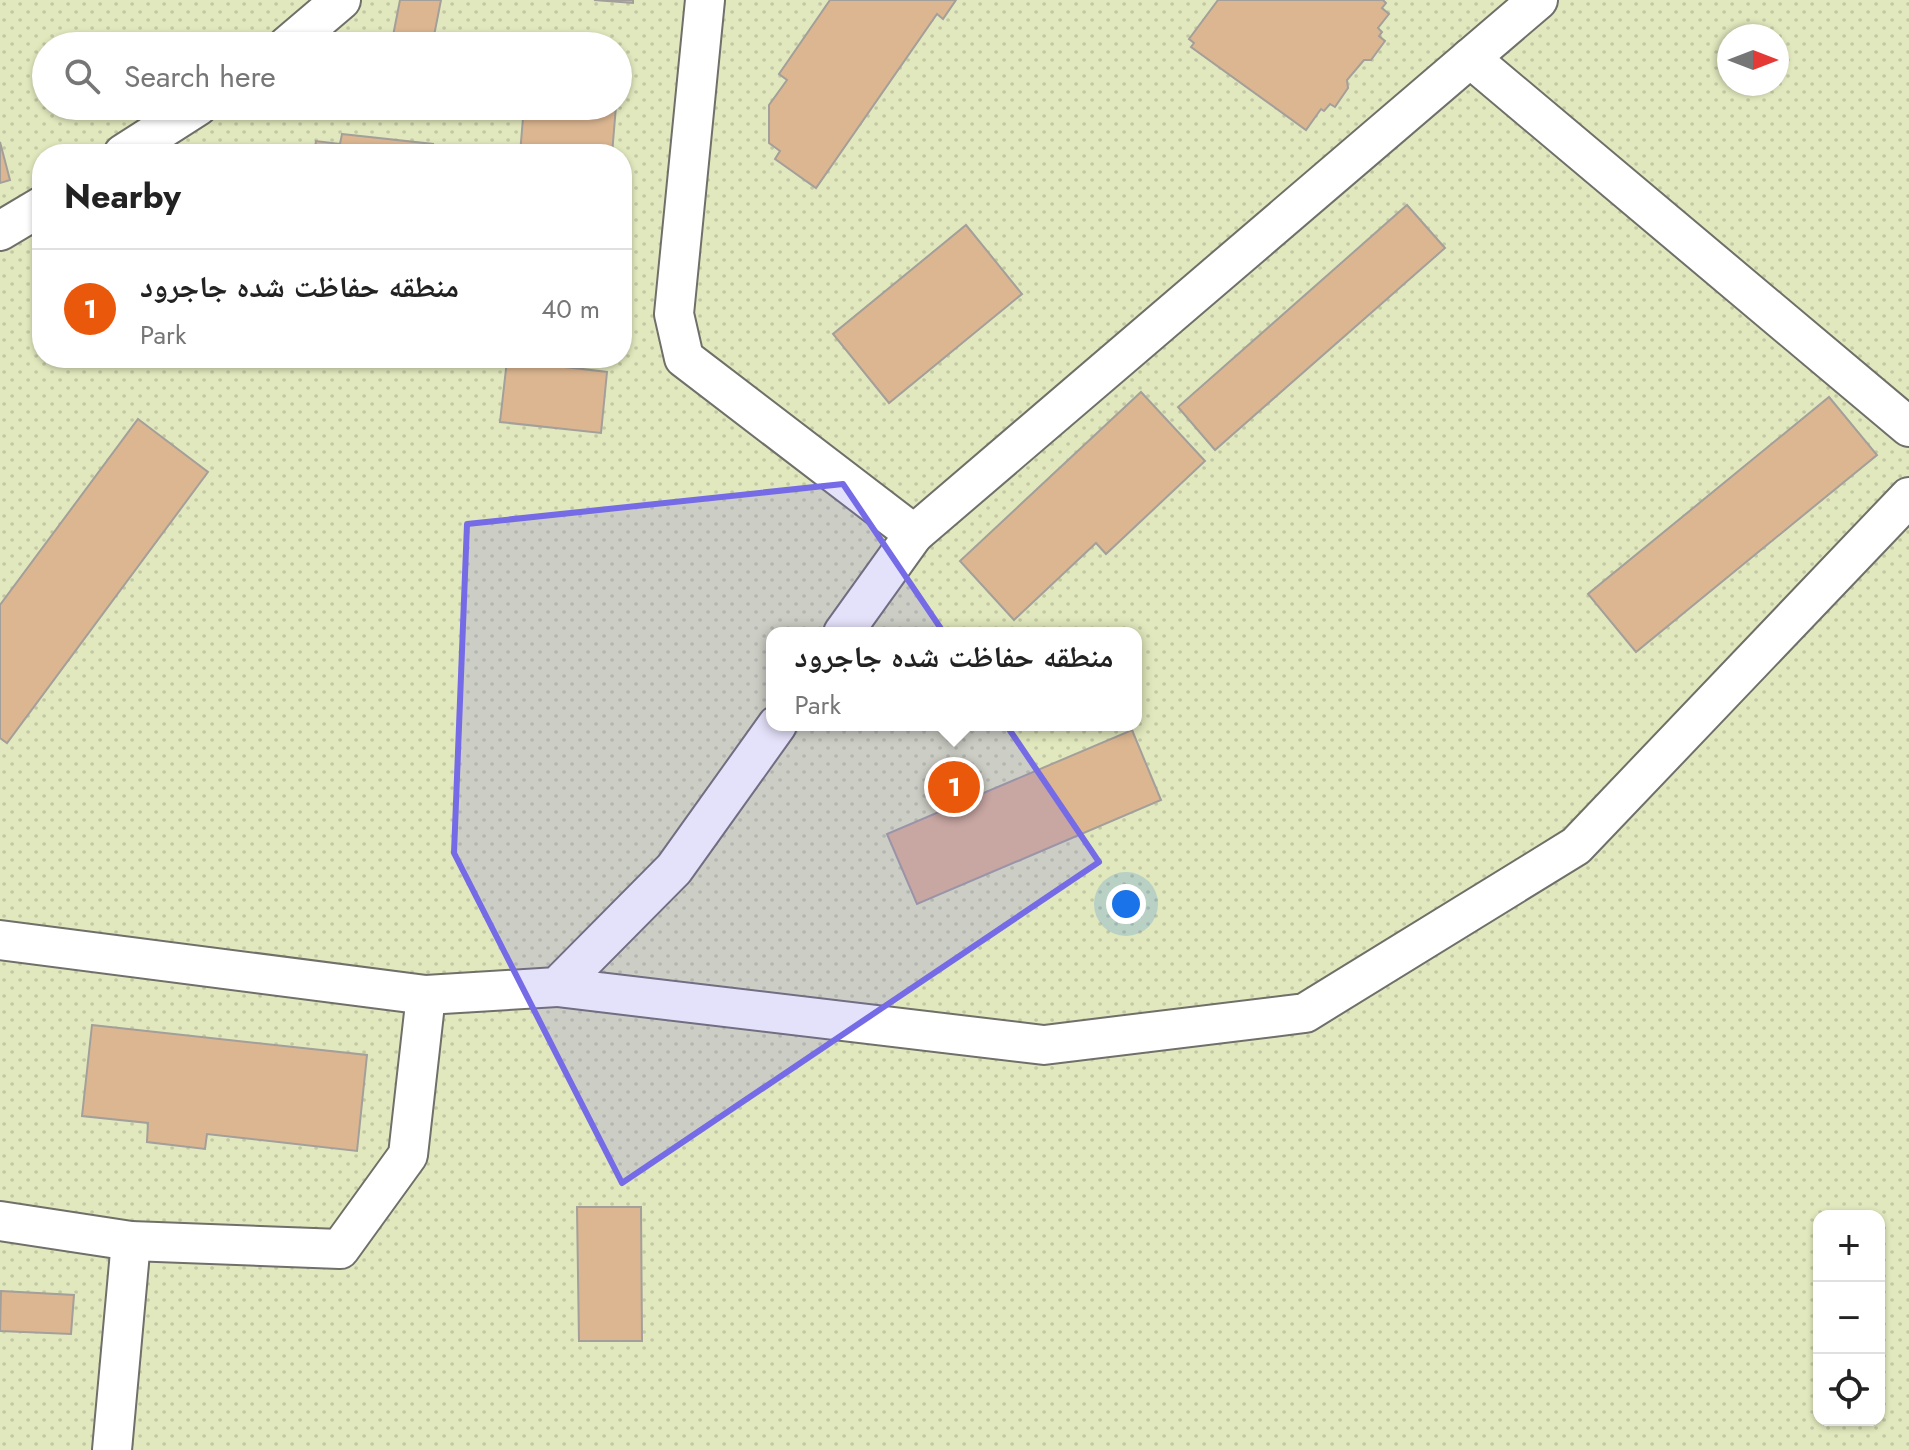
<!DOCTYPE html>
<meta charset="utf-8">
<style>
body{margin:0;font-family:Jost,"Noto Naskh Arabic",sans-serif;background:#f6f6f6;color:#222}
.controls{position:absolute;right:24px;bottom:24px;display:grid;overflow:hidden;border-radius:16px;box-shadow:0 2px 6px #0004}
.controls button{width:72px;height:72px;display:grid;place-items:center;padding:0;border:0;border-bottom:2px solid #e0e0e0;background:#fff;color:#222;font:40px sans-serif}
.compass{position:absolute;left:1717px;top:24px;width:72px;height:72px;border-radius:50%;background:#fff;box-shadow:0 2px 6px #0004;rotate:90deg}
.you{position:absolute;left:1126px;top:904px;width:28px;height:28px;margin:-20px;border:6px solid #fff;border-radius:50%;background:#1a73e8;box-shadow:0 0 0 12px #1a73e833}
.badge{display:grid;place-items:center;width:52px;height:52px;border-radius:50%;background:#ea580c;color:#fff;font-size:26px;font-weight:700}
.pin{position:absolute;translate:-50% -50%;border:4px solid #fff;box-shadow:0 2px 8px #0006}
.popup{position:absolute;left:766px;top:627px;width:376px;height:104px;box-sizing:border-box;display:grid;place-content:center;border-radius:16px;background:#fff;filter:drop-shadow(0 2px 6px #0005);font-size:26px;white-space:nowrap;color:#767676}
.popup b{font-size:30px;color:#222}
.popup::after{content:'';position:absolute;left:50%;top:100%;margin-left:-16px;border:16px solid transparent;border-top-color:#fff}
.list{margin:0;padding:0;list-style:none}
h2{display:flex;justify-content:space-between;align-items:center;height:104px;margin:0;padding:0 32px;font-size:34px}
h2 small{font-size:26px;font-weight:400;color:#767676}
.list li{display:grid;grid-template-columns:52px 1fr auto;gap:24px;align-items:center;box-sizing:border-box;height:120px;padding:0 32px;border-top:2px solid #e0e0e0}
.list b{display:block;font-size:30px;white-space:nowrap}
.list p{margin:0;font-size:26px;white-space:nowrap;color:#767676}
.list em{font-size:26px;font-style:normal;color:#767676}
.icon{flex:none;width:44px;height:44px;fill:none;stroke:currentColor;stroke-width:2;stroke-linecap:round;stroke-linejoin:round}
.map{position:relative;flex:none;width:1909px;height:1450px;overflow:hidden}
.search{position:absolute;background:#fff;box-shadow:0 2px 6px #0004;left:32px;top:32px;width:600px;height:88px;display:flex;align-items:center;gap:20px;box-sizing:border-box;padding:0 28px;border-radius:44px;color:#767676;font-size:30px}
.panel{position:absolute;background:#fff;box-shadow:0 2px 6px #0004;left:32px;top:144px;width:600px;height:224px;border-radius:32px}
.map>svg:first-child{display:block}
</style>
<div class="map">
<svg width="1909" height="1450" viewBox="0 0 1909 1450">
<defs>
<pattern id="park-dots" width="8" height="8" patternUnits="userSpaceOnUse" patternTransform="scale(2)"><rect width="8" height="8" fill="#e1e8bd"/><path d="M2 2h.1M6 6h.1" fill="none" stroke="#c2c8a3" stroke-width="1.8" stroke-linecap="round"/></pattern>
</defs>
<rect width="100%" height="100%" fill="#fbf9f3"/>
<path fill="url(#park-dots)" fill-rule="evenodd" d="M0,0H1909V1450H0ZM1729,36H1777V84H1729ZM46,46H618V106H46ZM42,154H622V358H42ZM772,633H1136V725H772ZM1819,1216H1879V1420H1819Z"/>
<g fill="#dcb691" stroke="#a39f9a" stroke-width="2">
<path d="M400,0H441L432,46H391Z"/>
<path d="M594,0H633V3Z"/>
<path d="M830,0H956L943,19L937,14L816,188L775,159L780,151L769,143V105L787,80L779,74Z"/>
<path d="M1218,0H1383L1386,3L1382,8L1389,14L1378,28L1382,32L1379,36L1385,41L1371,60H1364L1347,80L1348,88L1335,107L1330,104L1324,111L1321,109L1306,130L1191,47L1194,43L1189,39Z"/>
<path d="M524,106H616L612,154H520Z"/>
<path d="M342,134L433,144L432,154H314L316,141L340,144Z"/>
<path d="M0,142L10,180L0,183Z"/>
<path d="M1407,205L1445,248L1215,450L1178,407Z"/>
<path d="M966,225L1022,294L889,403L833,334Z"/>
<path d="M507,360L607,372L601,433L500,422Z"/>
<path d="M1141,392L1205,461L1106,554L1096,543L1014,620L960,561Z"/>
<path d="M1829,397L1877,455L1636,652L1588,594Z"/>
<path d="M138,419L208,472L7,743L0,738V605Z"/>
<path d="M1132,730L1161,800L917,904L887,834Z"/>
<path d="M92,1025L367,1055L357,1151L207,1134L205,1149L147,1142L148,1123L82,1116Z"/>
<path d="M577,1207H641L642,1341H579Z"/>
<path d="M1,1291L74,1295L71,1334L0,1331Z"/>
</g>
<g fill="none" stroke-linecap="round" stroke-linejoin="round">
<g stroke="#706f6a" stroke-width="42">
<g id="minor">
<path d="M705,0L674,314L684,358L914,534L1538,0"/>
<path d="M287,46L341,0"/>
<path d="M1470,58L1909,427"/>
<path d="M123,154L198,106"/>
<path d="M0,231L42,206"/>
<path d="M843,633L914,534"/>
<path d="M0,940L426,995L557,987L674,869L777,725"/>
<path d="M557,987L1044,1045L1305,1013L1576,846L1909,497"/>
<path d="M0,1221L131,1241L340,1249L408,1155L426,995"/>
<path d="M112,1450L131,1241"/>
</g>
</g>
<use href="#minor" stroke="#fff" stroke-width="38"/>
</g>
<path fill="#766be6" fill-opacity="0.2" stroke="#766be6" stroke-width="6" stroke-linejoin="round" d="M843,484L1099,862L622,1183L454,853L467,524Z"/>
</svg>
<div class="controls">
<button>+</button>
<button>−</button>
<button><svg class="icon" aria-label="locate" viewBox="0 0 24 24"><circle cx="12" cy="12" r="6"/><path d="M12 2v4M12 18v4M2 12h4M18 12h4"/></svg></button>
</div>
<svg class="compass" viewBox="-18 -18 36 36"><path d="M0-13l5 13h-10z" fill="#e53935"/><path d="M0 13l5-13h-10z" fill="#767676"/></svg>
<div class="you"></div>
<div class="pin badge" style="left:954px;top:787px">1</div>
<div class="popup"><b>منطقه حفاظت شده جاجرود</b>Park</div>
<div class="search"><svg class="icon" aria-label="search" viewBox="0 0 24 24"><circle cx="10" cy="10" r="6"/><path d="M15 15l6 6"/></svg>Search here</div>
<section class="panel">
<h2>Nearby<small></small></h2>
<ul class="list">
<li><span class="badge">1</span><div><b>منطقه حفاظت شده جاجرود</b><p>Park</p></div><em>40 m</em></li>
</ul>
</section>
</div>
